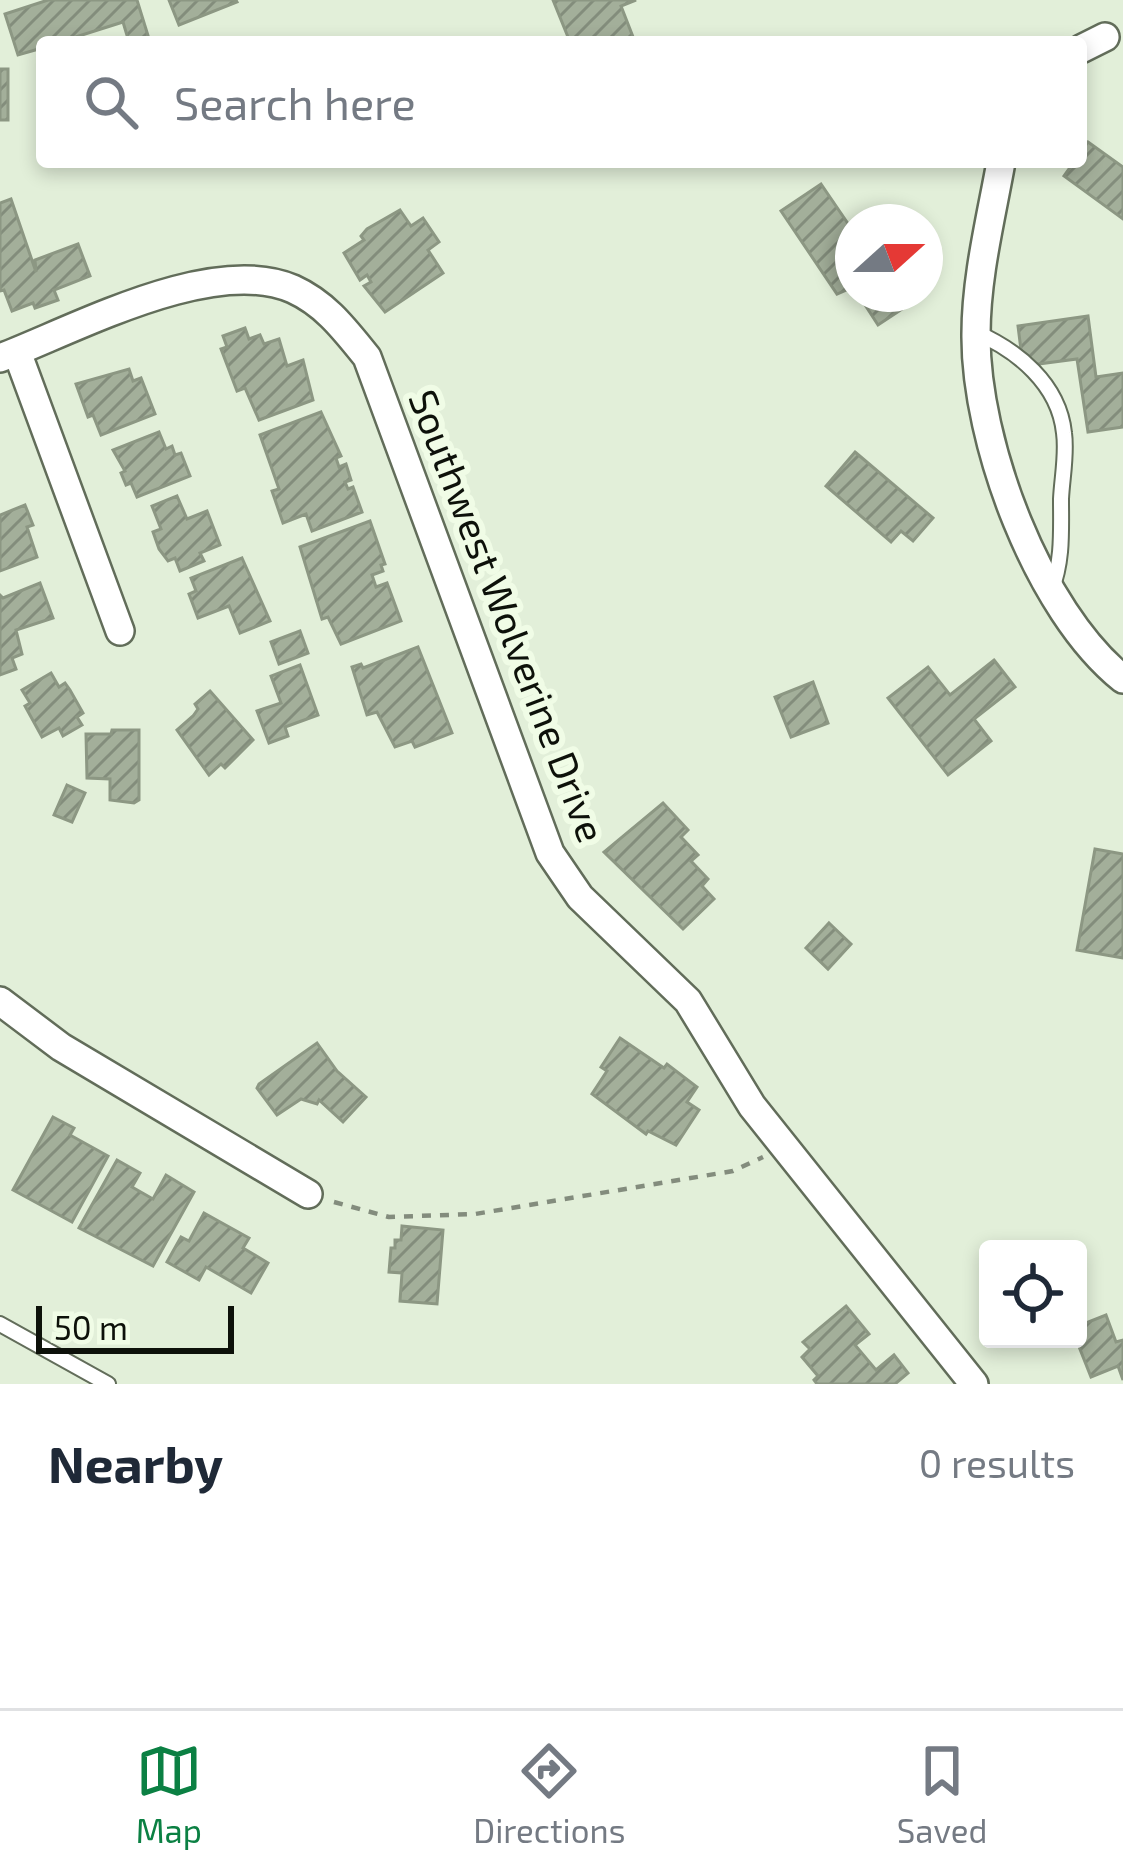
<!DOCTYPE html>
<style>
body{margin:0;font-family:"Exo 2",sans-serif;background:#f6f6f7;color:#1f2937}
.controls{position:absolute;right:36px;bottom:36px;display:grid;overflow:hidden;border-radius:12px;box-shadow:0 6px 18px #0003}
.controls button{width:108px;height:108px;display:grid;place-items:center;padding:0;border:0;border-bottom:3px solid #e0e1e3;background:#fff;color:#1f2937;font:60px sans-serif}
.compass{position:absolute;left:835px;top:204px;width:108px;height:108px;border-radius:50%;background:#fff;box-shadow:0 6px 18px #0003;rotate:69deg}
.scale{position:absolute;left:36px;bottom:30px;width:198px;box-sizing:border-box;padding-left:12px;border:6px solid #0d110a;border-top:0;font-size:33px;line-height:42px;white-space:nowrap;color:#0d110a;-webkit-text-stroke:9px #f0fce6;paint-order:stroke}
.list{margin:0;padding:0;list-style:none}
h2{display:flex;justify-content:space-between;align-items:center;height:156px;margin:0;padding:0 48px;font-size:51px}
h2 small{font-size:39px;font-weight:400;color:#747a83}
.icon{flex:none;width:66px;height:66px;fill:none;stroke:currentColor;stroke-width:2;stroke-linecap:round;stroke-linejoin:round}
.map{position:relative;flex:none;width:1123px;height:1384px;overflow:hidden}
.search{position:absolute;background:#fff;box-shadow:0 6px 18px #0003;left:36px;right:36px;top:36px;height:132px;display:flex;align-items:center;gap:30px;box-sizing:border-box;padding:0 42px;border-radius:12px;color:#747a83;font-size:45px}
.sheet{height:324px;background:#fff}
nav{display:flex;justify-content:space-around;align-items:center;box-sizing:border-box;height:168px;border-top:3px solid #e0e1e3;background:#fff;font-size:33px;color:#747a83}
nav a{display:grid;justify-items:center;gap:6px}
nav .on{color:#0b8043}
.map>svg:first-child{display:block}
</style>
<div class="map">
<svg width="1123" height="1384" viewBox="0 0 1123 1384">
<defs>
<pattern id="building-hatch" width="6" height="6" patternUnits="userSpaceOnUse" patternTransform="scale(3)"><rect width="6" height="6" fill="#a3af9a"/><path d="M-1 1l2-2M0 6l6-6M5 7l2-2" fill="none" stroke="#838d7c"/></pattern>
</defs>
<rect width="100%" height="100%" fill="#e2efd9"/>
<g fill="url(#building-hatch)" stroke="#8c9783" stroke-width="3">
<path d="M48,0H137L150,42H129L123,22L60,42H42V48L18,55L5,14Z"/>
<path d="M169,0H236L237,2L179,25Z"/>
<path d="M553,0H636L621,6L635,42H585L583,38L570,42Z"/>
<rect x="0" y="69" width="8" height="51"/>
<path d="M1088,142L1123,167V219L1064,176L1074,162H1081V152Z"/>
<path d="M821,184L853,231V287L837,294L781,211Z"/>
<path d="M11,199L36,272L35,260L78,244L90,276L54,290L58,300L35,308L33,303L12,311L4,290L0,291V203Z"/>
<path d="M400,210L411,226L423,218L439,242L428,250L443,273L385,312L364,286L371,282L367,275L360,280L344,253L364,240L361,236L367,229Z"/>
<path d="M858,294H896L905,307L878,325Z"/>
<path d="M1088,316L1096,377L1123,373V427L1088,432L1077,359L1023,366L1018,326Z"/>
<path d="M245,328L249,339L260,335L264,344L279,339L287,366L303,360L313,400L259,420L245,388L237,391L221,349L227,347L223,336Z"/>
<path d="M129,369L133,381L141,378L155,414L101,435L93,415L88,417L76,384Z"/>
<path d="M321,412L341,456L336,458L339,467L346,464L351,480L345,482L348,489L353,487L362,512L312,531L306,514L283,523L272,491L279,489L260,435Z"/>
<path d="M159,432L166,449L172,446L175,455L181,453L190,476L137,497L131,483L126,485L121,473L125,471L113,450Z"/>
<path d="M855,452L933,518L913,541L901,531L891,542L826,486Z"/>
<path d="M177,496L187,519L207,511L220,545L200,553L204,561L180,571L175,558L168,561L159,549L153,532L161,529L152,506Z"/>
<path d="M25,505L33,525L27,527L37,557L0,571V515Z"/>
<path d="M370,521L385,564L381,565L383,571L372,575L376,587L387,583L401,621L341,644L328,617L322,619L300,547Z"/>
<path d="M242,558L270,621L240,633L229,606L198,618L189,594L196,591L191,578Z"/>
<path d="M40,583L53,618L16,630L22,654L12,658L16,669L0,675V595L3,598Z"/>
<path d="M300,631L308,653L279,664L271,642Z"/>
<path d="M418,647L452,733L415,747L412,741L395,747L377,712L367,715L352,667L361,664L363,668Z"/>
<path d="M994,660L1015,687L974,719L991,741L948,775L888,698L928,667L950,695Z"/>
<path d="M300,665L318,715L285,727L288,736L269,743L257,711L281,703L271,676Z"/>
<path d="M51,673L59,687L65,683L70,690L83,713L77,717L82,725L63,736L59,728L42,737L25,706L30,703L22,690Z"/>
<path d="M813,682L828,723L791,737L775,697Z"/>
<path d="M210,691L253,740L225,768L221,764L209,775L177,730L193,716L198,709L195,704Z"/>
<path d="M112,730H139V800L134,803L110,800V779L87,778L86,734H111Z"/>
<path d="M67,785L85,793L72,822L54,815Z"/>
<path d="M663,803L688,830L681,837L698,855L691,861L708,879L702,886L714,899L683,929L604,852Z"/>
<path d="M1095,849L1123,854V958L1077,950Z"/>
<path d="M829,923L851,944L828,969L806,948Z"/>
<path d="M620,1038L664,1068L667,1064L697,1087L687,1102L699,1110L676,1145L648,1131L646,1134L592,1094L607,1071L601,1067Z"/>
<path d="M317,1043L337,1071L366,1097L343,1122L319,1100L317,1104L301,1099L277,1115L257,1088L259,1084Z"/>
<path d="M53,1117L74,1128L70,1135L108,1156L72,1222L13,1190Z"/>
<path d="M117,1160L140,1173L132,1187L153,1199L166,1175L194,1192L153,1266L79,1228Z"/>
<path d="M204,1213L249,1238L243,1248L268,1263L251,1293L206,1267L199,1280L167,1262L181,1237L189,1241Z"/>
<path d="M402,1226L443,1230L437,1304L400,1301L402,1273L389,1272L391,1248H395V1240H401Z"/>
<path d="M846,1306L869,1334L855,1345L876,1370L894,1355L908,1373L895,1384H817L814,1380L818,1376L802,1357L810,1349L803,1342Z"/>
<path d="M1106,1315L1116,1342L1123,1340V1380L1118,1366L1091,1377L1076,1339L1078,1326Z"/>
</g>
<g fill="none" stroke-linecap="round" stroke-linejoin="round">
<g stroke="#626d5a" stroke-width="18">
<g id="service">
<path d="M975,332C1017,350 1059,384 1064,433C1067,454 1062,478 1061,499C1061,531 1063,561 1051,591"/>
<path d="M0,1324L108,1384"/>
</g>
</g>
<g stroke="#626d5a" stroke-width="32">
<g id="minor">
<path d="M1081,49L1105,37"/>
<path d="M1001,162C991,218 976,277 976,334C975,442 1038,611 1123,679"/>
<path d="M17,352L120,631"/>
<path d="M0,358C76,329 213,254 293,289C326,304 345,330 367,357L550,853L580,897L688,1001L752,1106L974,1384"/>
<path d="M0,1001L61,1047L308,1194"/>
</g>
</g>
<path stroke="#838c7d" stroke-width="4.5" stroke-dasharray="9 9" stroke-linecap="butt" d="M334,1202L389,1217L475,1214L733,1171L763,1157"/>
<use href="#service" stroke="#fff" stroke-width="14"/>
<use href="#minor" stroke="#fff" stroke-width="27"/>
</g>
<g text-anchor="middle" stroke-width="12" stroke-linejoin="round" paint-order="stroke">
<g font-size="39" fill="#0d110a" stroke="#f0fce6">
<text transform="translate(507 616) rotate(69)" y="14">Southwest Wolverine Drive</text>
</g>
</g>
</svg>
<div class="controls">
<button><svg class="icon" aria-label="locate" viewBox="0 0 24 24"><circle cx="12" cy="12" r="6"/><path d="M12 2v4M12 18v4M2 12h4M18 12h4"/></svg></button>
</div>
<svg class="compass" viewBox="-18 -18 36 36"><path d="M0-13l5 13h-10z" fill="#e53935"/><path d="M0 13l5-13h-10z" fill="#747a83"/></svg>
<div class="scale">50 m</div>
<div class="search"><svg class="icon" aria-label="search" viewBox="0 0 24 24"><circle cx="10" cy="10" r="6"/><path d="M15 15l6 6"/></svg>Search here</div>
</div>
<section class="sheet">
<h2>Nearby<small>0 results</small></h2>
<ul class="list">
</ul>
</section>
<nav>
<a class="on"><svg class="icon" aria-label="map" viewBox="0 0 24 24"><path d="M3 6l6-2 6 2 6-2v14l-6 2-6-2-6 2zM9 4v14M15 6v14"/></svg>Map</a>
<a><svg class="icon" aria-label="directions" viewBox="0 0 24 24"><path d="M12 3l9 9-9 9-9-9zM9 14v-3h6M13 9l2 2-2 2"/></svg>Directions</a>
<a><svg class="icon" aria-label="saved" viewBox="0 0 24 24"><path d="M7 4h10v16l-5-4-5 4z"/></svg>Saved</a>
</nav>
